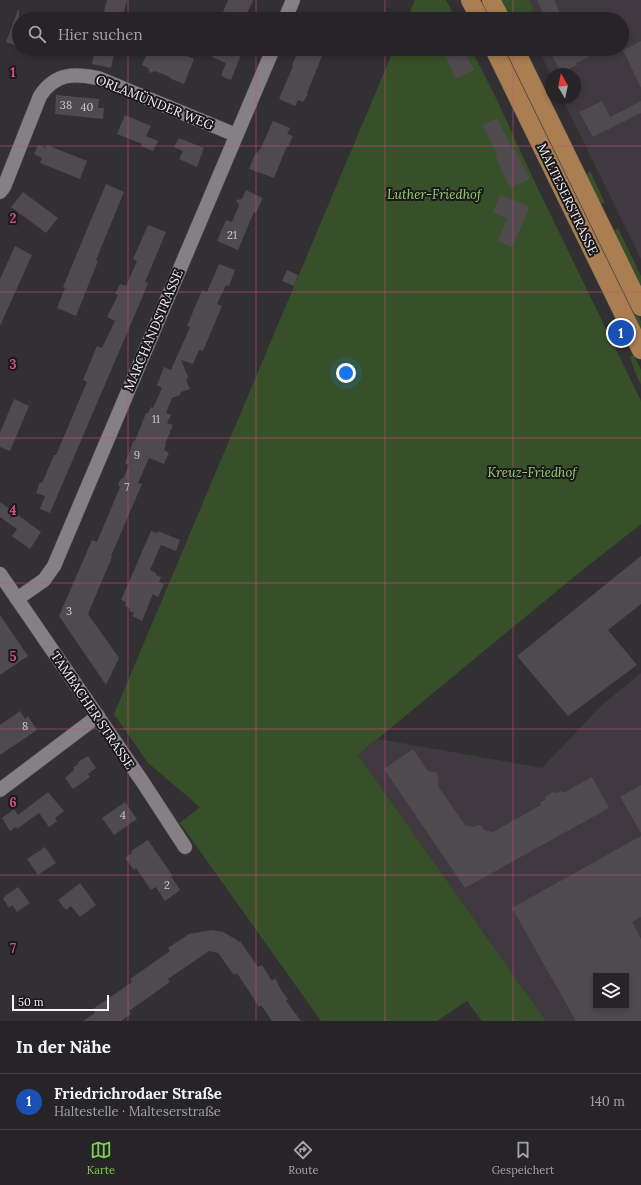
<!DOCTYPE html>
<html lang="de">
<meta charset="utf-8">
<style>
body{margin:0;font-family:Lora,serif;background:#2e2c2e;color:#f1f3f6}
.controls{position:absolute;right:12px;bottom:12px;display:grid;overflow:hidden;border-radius:0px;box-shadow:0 2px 6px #0003}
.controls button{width:36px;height:36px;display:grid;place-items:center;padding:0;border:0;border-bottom:1px solid #424143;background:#262426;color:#f1f3f6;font:20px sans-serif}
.compass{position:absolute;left:545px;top:68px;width:36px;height:36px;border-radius:50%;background:#262426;box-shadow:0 2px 6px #0003;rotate:351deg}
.scale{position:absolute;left:12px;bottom:10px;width:97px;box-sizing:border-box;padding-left:4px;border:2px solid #f6f3f6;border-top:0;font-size:11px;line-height:14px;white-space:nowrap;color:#f6f3f6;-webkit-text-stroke:3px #1a181a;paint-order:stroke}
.you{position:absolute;left:346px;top:373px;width:14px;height:14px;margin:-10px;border:3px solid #fff;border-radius:50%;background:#1a73e8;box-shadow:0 0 0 6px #1a73e833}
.badge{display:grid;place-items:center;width:26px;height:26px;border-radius:50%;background:#7fd052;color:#fff;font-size:13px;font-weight:700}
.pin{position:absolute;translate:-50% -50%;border:2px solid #fff;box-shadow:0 1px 4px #0006}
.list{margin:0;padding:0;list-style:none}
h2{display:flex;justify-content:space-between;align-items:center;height:52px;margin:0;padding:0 16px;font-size:17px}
h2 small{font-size:13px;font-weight:400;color:#a4a4a7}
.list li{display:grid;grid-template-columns:26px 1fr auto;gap:12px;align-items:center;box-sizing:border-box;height:56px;padding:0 16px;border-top:1px solid #424143}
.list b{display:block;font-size:15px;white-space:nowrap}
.list p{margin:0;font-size:13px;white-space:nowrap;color:#a4a4a7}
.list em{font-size:13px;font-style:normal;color:#a4a4a7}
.icon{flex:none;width:22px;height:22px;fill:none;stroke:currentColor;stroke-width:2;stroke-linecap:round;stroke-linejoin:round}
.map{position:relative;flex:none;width:641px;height:1021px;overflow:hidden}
.search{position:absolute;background:#262426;box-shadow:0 2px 6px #0003;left:12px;right:12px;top:12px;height:44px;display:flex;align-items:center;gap:10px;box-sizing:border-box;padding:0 14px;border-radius:22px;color:#a4a4a7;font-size:15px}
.sheet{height:108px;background:#262426}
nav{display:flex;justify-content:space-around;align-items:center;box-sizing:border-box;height:56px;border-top:1px solid #424143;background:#262426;font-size:11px;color:#a4a4a7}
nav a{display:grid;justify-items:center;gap:2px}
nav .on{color:#7fd052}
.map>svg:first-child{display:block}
</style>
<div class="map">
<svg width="641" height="1021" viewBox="0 0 641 1021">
<rect width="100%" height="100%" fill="#333033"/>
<g fill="#413941" fill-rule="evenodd">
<path d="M514,0H641V259L562,98H575V74H551V75L538,49H622V19H524Z"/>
<path d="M641,673V1021H546L358,755L378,739L542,768L602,705ZM596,976H626V1006H596Z"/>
</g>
<g fill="#385029">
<path d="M415,0H446L456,19H407Z"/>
<path d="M498,0H529L534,10L518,19L507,18Z"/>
<path d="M394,49H471L495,96L538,189L641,401V524L575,576L358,755L546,1021H482L467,1001L437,1021H321L180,823L200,807L148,763L114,714Z"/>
<path d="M522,81L584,209L581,208L521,84Z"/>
<path d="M590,171L605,203L597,204L584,177Z"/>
<path d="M618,228L641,276V294L612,234Z"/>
<path d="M599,239L602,240L641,321V330L598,242Z"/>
<path d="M634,355L641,370V385L635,372L630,357Z"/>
</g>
<g fill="#4e4a4e" fill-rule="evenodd">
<path d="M107,0H127L122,19H102Z"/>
<path d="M228,0H253L247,14L248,19H220Z"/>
<path d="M537,0H554L563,19H546Z"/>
<path d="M18,10H19V47L6,42Z"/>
<path d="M641,41V88L623,50Z"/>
<path d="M95,49H115L111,68L92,64Z"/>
<path d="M149,49H170L194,59L184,84L169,78L170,77L155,71L150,73L148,68L142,65Z"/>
<path d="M216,49H221L229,52L230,49H241L239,56L240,57L231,80L221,76L226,63L212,57Z"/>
<path d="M299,49H307L322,56L307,93L308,94L303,102L298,100L295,106L279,99L293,66L292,65Z"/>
<path d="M446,49H464L474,70L456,79L444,54L446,53Z"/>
<path d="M549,49H604L576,63L577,65L561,73Z"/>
<path d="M56,95L99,99L98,108H104L103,119L55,114Z"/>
<path d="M602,101L610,117L641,101V113L593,137L579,112Z"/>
<path d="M125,115L151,126L146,136L158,141L153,151L141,146L142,144L117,134Z"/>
<path d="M497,118L513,150L515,149L530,179L510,188L496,158L498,157L483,125Z"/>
<path d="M273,121L290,128L287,134L293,136L288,147L287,146L274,178L249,169L256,152L258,153L259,150H260Z"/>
<path d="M179,138L204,148L197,167L179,159L183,151L174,147Z"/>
<path d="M38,145L46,148L47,145L87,161L80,179L40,163L42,158L34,154Z"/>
<path d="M106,184L124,192L96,260L98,261L76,316L57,308L65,288L63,287Z"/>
<path d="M246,190L263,198L256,213L254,212L238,250L217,241L226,220L232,222L239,205L236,200L242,199Z"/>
<path d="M23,192L58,218L46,233L11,207Z"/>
<path d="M500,196H504L530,207L512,247L498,241L507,219L493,212Z"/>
<path d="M148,225L166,232L145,282L148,283L139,305L50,513L40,509L45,496L36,493L40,482L42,483L54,455H56L87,382L83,380L97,346L102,348L115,321L107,317L118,295L115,294L120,284L126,286L137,261L133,259Z"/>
<path d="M15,246L32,255L0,326V279Z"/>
<path d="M219,264L235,270L229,286L226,285L217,304L222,306L203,351L199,350L193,364L181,360L188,377L186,380L190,389L181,392L180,395L172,398L166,413L171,415L167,423L173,425L165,444H166L164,450L169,453L164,464L149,458L138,483L142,484L111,556L112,557L88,614L119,658L106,685L59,616L92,540L97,542L120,487L118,484L121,479L124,477L129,465L125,463L134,440L135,441L146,413H148L151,407L153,408L162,388L157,385L164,367L171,370L190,327L187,326L202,290L207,292Z"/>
<path d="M287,270L298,275L294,286L282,281Z"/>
<path d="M14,399L29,406L10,451L0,447V433Z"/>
<path d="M0,502L41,532L30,549L12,536L17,529L0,517Z"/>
<path d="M151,531L157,533L158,531L180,540L176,551L161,545L150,570L156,573V575L161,577L159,582L164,584L158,597L153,594L142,621L132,616L134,613L129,611L130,608L125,606L126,602L121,600Z"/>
<path d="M641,556V604L608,630L637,665L568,716L517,656Z"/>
<path d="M0,615L28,656L0,675Z"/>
<path d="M20,711L25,719L28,716L37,730L0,755V725Z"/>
<path d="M413,749L428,771L436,772L439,778L438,786L465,825L474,827L477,825L482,826L484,830L493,832L541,805L540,802L545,800L546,796L553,792L556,793L561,791L563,793L592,777L609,808L465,888L384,769Z"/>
<path d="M88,756L96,768L88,774L90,777L73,789L65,778L74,770L73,768L79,763L78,762Z"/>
<path d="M641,785V833L620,797Z"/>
<path d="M48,792L64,811L55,818L57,821L49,827L39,813L17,829L16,827L10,831L2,818L14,809L18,815Z"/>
<path d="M125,802L137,819L114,835L102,818Z"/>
<path d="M641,836V917L632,922L641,939V1021H576L512,908ZM596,976H626V1006H596Z"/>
<path d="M148,840L172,875L171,876L180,890L165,901L156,887L151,890L136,868L134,870L125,858L132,853L131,851Z"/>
<path d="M45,847L56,863L38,875L27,859Z"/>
<path d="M80,883L96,905L80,917L71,906L66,910L58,900Z"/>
<path d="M18,887L30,903L17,912L12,905L9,908L3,899L5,896Z"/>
<path d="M211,930L223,932L237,940L238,942L240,941L258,967L262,965L272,981L275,978L281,990L288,999L286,1001L301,1021H272L261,1005L259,1007L237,973L234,975L218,953L209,951L168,979L170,982L129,1011L131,1014L121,1021H83L95,1013L93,1009L132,982L130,979L170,951L168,948L189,934Z"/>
</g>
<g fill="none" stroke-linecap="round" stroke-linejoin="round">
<g stroke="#504d50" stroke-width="15">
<g id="minor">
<path d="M285,19L293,0"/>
<path d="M0,192L4,187L40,96C55,73 74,73 98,78L236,135"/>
<path d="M0,574L142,781L185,847"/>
<path d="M17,599L44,580L54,566L273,49"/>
<path d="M0,790L98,716"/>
</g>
</g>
<g stroke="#504d50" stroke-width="19">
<g id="major">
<path d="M470,0L480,19"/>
<path d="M491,0L501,19"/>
<path d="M494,49L641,350"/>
<path d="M515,49L641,307"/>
</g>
</g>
<use href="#minor" stroke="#858084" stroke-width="14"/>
<use href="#major" stroke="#aa7e51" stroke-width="18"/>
</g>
<path fill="none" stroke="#cf4f82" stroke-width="1" stroke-opacity="0.55" d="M128,0V19M256,0V19M385,0V19M513,0V19M128,49V1021M256,49V1021M385,49V1021M513,49V1021M0,146H641M0,292H641M0,438H641M0,583H641M0,729H641M0,875H641"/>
<g text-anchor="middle" stroke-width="4" stroke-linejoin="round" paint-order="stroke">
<g font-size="11" fill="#ccc9cc">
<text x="66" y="109">38</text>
<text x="87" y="111">40</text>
<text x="232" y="239">21</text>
<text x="156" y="423">11</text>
<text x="137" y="459">9</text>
<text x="127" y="491">7</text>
<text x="69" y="615">3</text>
<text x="25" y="730">8</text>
<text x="123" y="819">4</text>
<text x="167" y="889">2</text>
</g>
<g font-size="13" fill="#f6f3f6" stroke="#1a181a">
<text transform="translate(155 102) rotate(22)" y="5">ORLAMÜNDER WEG</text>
<text transform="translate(568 199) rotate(64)" y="5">MALTESERSTRASSE</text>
<text transform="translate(153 330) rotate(-67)" y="5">MARCHANDSTRASSE</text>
<text transform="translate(93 710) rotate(56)" y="5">TAMBACHER STRASSE</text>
</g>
<g font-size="13" font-style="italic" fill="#98d273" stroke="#1a181a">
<text x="434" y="199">Luther-Friedhof</text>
<text x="532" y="477">Kreuz-Friedhof</text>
</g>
</g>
<g font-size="13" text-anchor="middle" font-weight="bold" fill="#cf4f82" stroke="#1a181a" stroke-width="4" stroke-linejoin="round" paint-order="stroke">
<text x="13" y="77">1</text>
<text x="13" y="223">2</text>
<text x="13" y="369">3</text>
<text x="13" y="515">4</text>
<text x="13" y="661">5</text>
<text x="13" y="807">6</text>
<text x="13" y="953">7</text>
</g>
</svg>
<div class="controls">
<button><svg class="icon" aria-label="layers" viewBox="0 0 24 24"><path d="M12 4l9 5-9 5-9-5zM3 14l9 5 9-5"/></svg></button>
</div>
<svg class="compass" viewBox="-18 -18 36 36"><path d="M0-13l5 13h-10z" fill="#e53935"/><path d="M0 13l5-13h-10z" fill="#a4a4a7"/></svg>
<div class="scale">50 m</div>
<div class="you"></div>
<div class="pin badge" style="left:621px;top:333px;background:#1a4fb4">1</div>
<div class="search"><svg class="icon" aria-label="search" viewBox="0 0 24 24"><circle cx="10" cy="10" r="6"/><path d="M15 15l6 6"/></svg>Hier suchen</div>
</div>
<section class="sheet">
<h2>In der Nähe<small></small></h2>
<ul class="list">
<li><span class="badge" style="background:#1a4fb4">1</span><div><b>Friedrichrodaer Straße</b><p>Haltestelle · Malteserstraße</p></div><em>140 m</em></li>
</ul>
</section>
<nav>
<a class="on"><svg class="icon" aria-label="map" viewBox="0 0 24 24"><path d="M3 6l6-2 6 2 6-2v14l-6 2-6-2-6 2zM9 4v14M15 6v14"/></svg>Karte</a>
<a><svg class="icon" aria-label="directions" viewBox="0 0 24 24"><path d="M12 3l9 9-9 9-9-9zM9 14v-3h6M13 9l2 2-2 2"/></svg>Route</a>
<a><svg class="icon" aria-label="saved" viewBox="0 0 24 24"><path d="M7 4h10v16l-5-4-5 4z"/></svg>Gespeichert</a>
</nav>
